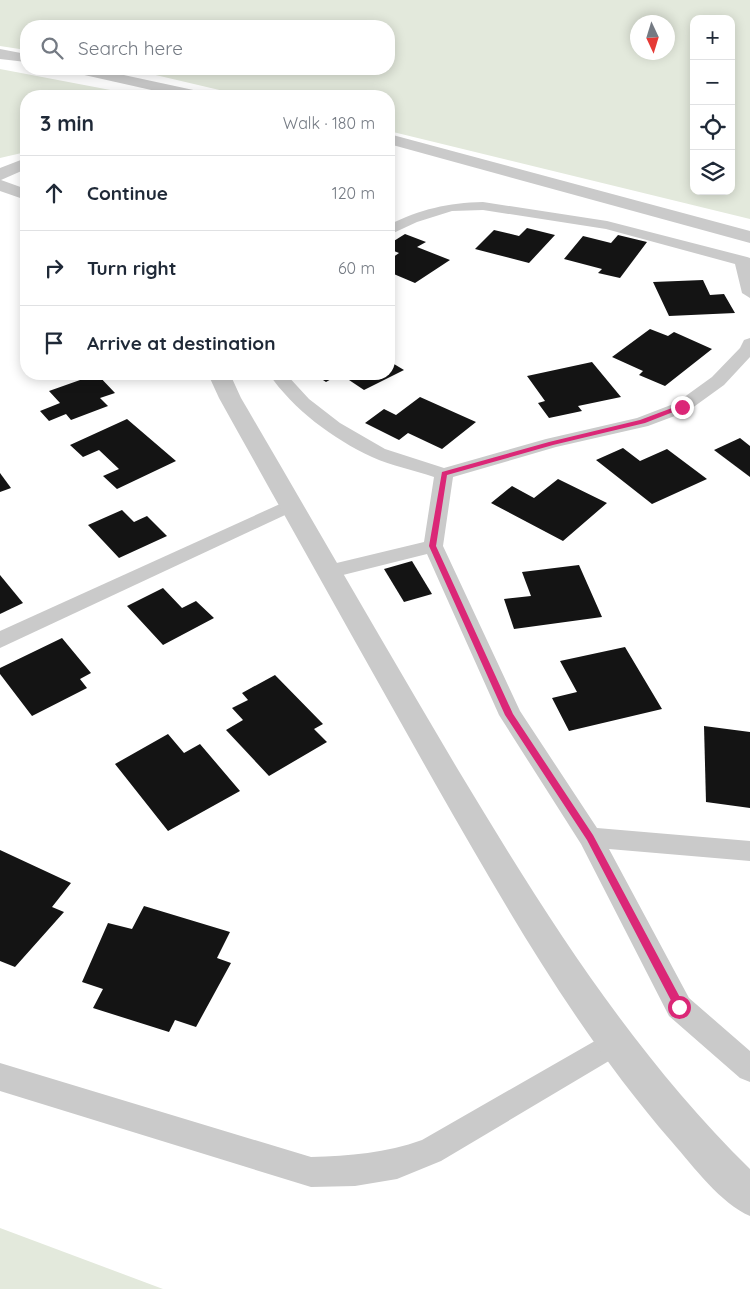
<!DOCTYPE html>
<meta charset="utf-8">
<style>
body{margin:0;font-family:Quicksand,sans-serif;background:#f6f6f7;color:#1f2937}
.controls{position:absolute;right:15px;top:15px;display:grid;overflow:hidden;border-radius:10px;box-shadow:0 2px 12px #0003}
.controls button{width:45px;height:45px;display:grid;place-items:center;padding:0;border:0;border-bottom:1px solid #e0e1e3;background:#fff;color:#1f2937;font:25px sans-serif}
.compass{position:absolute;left:630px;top:15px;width:45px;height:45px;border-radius:50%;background:#fff;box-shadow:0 2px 12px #0003;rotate:176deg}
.stop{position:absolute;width:15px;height:15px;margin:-11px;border:4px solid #db2777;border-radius:50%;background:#fff}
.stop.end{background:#db2777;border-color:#fff;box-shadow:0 1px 5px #0008}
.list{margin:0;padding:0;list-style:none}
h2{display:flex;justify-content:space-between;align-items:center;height:65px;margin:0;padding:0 20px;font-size:21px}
h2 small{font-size:16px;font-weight:400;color:#747a83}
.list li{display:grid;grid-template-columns:32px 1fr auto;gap:15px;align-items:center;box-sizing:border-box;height:75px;padding:0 20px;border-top:1px solid #e0e1e3}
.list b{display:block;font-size:19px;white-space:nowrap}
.list em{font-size:16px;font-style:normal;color:#747a83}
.icon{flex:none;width:28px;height:28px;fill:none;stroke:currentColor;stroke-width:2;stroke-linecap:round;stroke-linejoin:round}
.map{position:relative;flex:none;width:750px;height:1289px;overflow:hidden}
.search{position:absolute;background:#fff;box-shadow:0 2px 12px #0003;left:20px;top:20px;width:375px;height:55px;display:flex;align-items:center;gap:12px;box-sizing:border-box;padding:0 18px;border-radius:20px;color:#747a83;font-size:19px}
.panel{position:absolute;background:#fff;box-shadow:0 2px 12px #0003;left:20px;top:90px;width:375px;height:290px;border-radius:20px}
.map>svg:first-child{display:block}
</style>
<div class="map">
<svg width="750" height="1289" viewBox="0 0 750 1289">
<rect width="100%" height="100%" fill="#fff"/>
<g fill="#e3e9dc" fill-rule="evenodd">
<path d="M0,0H750V219L389,131V96H245L130,69H389V26H26V50L0,46ZM694,19H731V191H694ZM638,22H668V52H638Z"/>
<path d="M0,69L142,96H26V152L0,158Z"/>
<path d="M0,1228L163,1289H0Z"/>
</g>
<g fill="#141414">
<path d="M527,228L555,235L529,263L475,249L494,230L519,236Z"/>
<path d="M405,234L426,242L417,247L450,260L415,283L389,272V260L399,253L389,249V244Z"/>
<path d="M618,235L647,242L620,278L598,273L602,269L564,259L583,236L611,243Z"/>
<path d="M703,280L710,295L724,294L735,313L669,316L653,282Z"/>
<path d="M650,329L668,336L674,332L712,349L665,386L639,375L643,371L612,357Z"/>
<path d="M389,361L404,370L364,390L340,374L326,382L314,374H389Z"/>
<path d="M592,362L621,397L578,406L582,411L549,418L538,403L545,401L527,376Z"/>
<path d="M97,374L115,393L100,398L108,406L71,420L66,414L49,421L40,411L60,403L49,391Z"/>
<path d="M420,397L476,422L442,449L408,433L399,440L365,423L384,409L396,415Z"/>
<path d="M127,419L176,461L117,489L103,476L119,469L99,450L83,457L70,445Z"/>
<path d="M740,438L750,446V477L714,450Z"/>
<path d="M623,448L640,461L667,449L707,479L652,504L596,460Z"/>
<path d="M0,473L11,488L0,492Z"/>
<path d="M558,479L607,503L563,541L491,503L512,486L534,498Z"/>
<path d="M122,510L134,522L147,516L167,536L119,558L88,525Z"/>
<path d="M412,561L432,594L404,602L384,569Z"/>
<path d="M579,565L602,617L514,629L504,599L531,596L522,572Z"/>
<path d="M0,575L23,603L0,614Z"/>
<path d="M163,588L182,608L196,601L214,618L163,645L127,606Z"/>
<path d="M62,638L91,673L80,679L87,688L32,716L0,674V668Z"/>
<path d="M625,647L662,709L569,731L552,698L577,692L560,661Z"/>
<path d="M275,675L323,724L314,729L327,742L269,776L226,730L243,720L232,708L248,700L242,693Z"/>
<path d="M704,726L750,732V808L706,802Z"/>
<path d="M168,734L184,753L200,744L240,791L168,831L115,764Z"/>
<path d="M0,850L71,883L52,907L64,912L15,967L0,961Z"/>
<path d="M144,906L230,932L217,958L231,963L196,1027L175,1020L169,1032L93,1008L103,989L82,982L108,923L132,929Z"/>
</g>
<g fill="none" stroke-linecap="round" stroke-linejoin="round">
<g fill="#cacaca" fill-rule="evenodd">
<path d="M483,202L607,221L747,257L750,258V298L742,293L735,264L606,229L483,210L452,211L417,222L389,235V225C420,209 448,203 483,202Z"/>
<path d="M750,338V357L724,385L688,411L648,426L556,447L453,477L443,546L520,711L597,828L750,841V861L609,849L689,998L750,1051V1082L740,1078L669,1016L581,844L499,715L427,554L327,579L320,577L317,572L320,567L424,542L434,477C414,470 392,466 372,457C333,439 293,409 269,374H286L309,399L340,423L385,449L444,468L546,439L637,418L676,403L712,377L740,348L744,340Z"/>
<path d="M291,499L298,501L300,505L298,509L0,648V631Z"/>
<path d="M614,1030L624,1034L628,1043L624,1052L441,1161L397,1179L355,1186L311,1187L0,1091V1063L311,1157C350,1156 386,1153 422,1140Z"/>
</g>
<g fill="#cacaca" fill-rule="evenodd">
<path d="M0,49L26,54V62L0,59Z"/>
<path d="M68,69H96L198,91L206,96H178L71,72Z"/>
<path d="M389,134L750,231V243L389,144Z"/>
<path d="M26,158V169L1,180L26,189V200L0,191V168Z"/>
<path d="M208,374H230L241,398C313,521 384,645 457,768C543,911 630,1051 750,1169V1216C721,1204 693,1166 672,1142C578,1034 507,909 436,785C363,656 291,527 219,398Z"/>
</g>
</g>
<path fill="#db2777" d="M680,405L686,407L645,423L553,445L447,475L436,546L513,714L593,835L683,1003V1010L679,1011L676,1010L587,840L505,715L429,546L442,472L549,442L640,420Z"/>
</svg>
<div class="controls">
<button>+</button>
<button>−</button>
<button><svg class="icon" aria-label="locate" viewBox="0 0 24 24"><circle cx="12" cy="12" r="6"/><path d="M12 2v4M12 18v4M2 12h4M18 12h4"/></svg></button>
<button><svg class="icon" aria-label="layers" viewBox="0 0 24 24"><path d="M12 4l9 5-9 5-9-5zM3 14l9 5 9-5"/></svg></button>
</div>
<svg class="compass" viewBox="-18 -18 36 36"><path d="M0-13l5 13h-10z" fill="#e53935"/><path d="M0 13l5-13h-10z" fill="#747a83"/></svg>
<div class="stop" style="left:679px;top:1007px"></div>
<div class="stop end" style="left:682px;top:407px"></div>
<div class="search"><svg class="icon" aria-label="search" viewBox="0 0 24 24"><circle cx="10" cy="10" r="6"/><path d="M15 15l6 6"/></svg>Search here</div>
<section class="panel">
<h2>3 min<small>Walk · 180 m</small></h2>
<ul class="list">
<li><svg class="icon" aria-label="ahead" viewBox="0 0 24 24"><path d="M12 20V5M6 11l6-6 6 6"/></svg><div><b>Continue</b></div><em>120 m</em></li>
<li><svg class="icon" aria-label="right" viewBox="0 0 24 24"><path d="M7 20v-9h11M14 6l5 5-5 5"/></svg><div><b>Turn right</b></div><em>60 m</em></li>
<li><svg class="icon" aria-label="arrive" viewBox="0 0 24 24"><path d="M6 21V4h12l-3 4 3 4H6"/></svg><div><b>Arrive at destination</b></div></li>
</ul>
</section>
</div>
